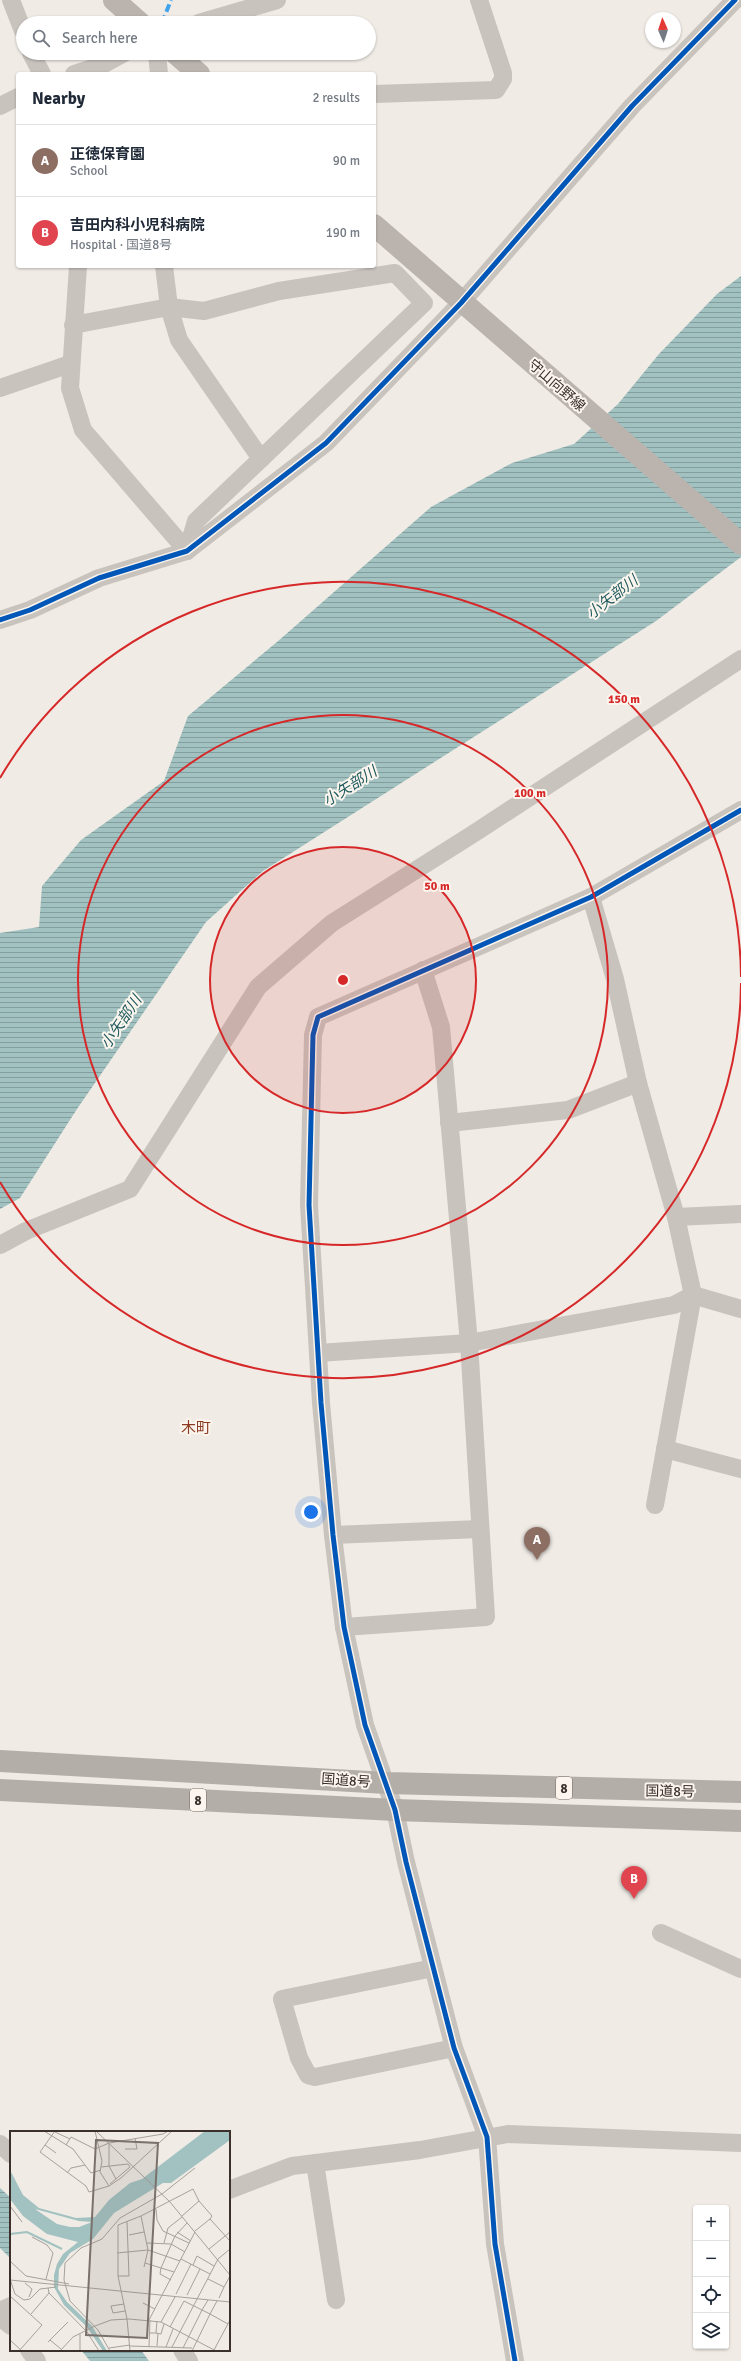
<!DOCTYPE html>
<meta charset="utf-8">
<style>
body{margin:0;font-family:Signika,"Noto Sans JP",sans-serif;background:#f6f6f7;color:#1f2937}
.controls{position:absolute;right:12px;bottom:12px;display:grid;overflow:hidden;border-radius:4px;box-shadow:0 1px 3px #0004}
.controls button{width:36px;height:36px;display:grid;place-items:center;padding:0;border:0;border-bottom:1px solid #e0e1e3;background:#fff;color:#1f2937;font:20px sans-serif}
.compass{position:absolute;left:645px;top:12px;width:36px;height:36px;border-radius:50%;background:#fff;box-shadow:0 1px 3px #0004;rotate:357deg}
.you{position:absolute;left:311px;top:1512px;width:14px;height:14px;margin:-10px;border:3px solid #fff;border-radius:50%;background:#1a73e8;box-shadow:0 0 0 6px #1a73e833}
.badge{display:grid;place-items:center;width:26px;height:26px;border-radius:50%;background:#d93025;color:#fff;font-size:13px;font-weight:700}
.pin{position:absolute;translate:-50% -33px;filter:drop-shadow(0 1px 2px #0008)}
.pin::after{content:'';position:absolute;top:21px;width:14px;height:12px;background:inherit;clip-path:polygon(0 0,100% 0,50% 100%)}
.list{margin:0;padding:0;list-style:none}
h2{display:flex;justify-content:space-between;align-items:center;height:52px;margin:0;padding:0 16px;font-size:17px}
h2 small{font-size:13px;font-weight:400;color:#747a83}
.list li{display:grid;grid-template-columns:26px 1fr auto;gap:12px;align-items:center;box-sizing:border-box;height:72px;padding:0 16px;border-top:1px solid #e0e1e3}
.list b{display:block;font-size:15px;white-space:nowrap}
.list p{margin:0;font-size:13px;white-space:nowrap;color:#747a83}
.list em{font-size:13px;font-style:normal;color:#747a83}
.icon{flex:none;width:22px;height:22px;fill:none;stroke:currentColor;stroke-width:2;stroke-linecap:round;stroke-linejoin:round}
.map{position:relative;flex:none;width:741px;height:2361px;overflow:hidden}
.search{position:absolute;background:#fff;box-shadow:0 1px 3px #0004;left:16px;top:16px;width:360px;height:44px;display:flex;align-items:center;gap:10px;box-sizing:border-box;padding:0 14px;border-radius:22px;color:#747a83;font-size:15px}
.panel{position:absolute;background:#fff;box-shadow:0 1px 3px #0004;left:16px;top:72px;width:360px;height:196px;border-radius:4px}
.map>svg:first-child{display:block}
</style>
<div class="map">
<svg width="741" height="2361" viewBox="0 0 741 2361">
<defs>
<pattern id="water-rules" width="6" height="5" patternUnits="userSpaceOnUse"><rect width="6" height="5" fill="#a1c2c1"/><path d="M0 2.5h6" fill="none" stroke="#849e9d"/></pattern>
</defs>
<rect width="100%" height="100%" fill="#f0ebe5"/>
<g fill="url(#water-rules)">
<path d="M741,276V557L656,621L263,871L206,922L77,1109L20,1198L0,1209V933L39,927L42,886L81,840L164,781L188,716L277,642L431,507L512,463L574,444L618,404L659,354L717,294Z"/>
<path d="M0,2188L11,2198V2259L0,2248Z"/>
<path d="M81,2350H141L149,2361H90Z"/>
</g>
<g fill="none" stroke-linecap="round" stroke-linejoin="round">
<g stroke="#c9c3be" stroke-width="18">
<path d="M11,0L23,31"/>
<path d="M199,23L277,0"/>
<path d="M31,53L42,74"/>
<path d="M157,53L159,74"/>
<path d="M74,74L102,65L124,53"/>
<path d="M374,94L496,90L503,79V73L479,0"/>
<path d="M0,106L18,97"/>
<path d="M78,266L70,388L83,430L187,551"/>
<path d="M164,266L169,307L179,340L261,459"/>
<path d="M73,325L169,307L204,311L279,291L395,273L424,303L196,521L187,551"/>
<path d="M0,388L70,364"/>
<path d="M0,620L30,610L99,578L187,551L326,443L461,303L632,106L735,0"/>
<path d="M591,897L615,979L638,1083L676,1217L693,1295L655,1505"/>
<path d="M449,1123L568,1110L638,1083"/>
<path d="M676,1217L741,1214"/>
<path d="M0,1245L26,1231L130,1189L258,987L332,923L473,834L741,659"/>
<path d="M318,1353L469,1343L674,1305L693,1295L741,1309"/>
<path d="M665,1449L741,1469"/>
<path d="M333,1535L480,1529"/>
<path d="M344,1627L486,1617L469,1343L441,1027L423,970"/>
<path d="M661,1933L741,1969"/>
<path d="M433,1968L282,1999L299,2058L308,2075L315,2077L454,2048"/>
<path d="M0,2144L11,2154"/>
<path d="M315,2163L336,2300"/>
<path d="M229,2190L292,2166L420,2150L508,2134L741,2143"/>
<path d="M0,2311L11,2306"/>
<path d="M0,2317L11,2326"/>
<path d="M29,2350L37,2361"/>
<path d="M182,2350L189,2361"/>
<path d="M515,2361L495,2244L487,2137L454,2048L406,1862L395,1810L365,1725L344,1627L333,1535L321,1403L309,1205L313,1035L318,1017L591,897L741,810"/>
</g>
<g stroke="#bab3ae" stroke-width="22">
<path d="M114,0L140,23"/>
<path d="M175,53L199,74"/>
<path d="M374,225L741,544"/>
</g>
<g stroke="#b4aea8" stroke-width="22">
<path d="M0,1761L387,1783L741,1792"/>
<path d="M0,1790L395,1810L741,1821"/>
</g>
<path stroke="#3fa3eb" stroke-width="4" stroke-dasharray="8 4" stroke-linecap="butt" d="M162,23L171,0"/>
<g stroke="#fbf5ee" stroke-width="8">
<g id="cycleway">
<path d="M0,620L30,610L99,578L187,551L326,443L461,303L632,106L735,0"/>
<path d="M515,2361L495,2244L487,2137L454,2048L406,1862L395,1810L365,1725L344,1627L333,1535L321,1403L309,1205L313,1035L318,1017L591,897L741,810"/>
</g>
</g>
<use href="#cycleway" stroke="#0057b8" stroke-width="5"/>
</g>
<circle cx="343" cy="980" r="133" fill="#d62828" fill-opacity=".12"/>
<g fill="none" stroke="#d62828" stroke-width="2">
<circle cx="343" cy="980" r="133"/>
<circle cx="343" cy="980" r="265"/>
<path d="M741 983A398 398 0 0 1 0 1182M0 778A398 398 0 0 1 741 977"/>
</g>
<g text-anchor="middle" stroke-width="4" stroke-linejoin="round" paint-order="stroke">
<g fill="#fbf5ee" stroke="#756b66" stroke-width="1">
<rect x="556" y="1777" width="16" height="22" rx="3"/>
<rect x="190" y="1789" width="16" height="22" rx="3"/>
</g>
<g font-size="13" font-weight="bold" fill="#3b302b">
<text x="564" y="1793">8</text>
<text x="198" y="1805">8</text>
</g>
<g font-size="14" fill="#3b302b" stroke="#fbf5ee">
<text transform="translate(557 385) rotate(41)" y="5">守山向野線</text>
<text transform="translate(346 1780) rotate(4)" y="5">国道8号</text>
<text transform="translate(670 1791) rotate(1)" y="5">国道8号</text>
</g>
<g font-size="15" font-style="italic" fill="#1f5a5e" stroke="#fbf5ee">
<text transform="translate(612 597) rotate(-38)" y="5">小矢部川</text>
<text transform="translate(350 786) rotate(-32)" y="5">小矢部川</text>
<text transform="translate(121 1022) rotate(-56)" y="5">小矢部川</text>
</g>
<g font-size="15" fill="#8c3b22" stroke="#fbf5ee">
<text x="196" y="1433">木町</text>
</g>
</g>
<g transform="translate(10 2131)">
<rect width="220" height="220" fill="#f0ebe5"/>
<path d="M195,0H220V9L161,52H153L104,82L83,108L60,122L49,138L48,158L57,171L82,195L97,220H93L77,196L54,174L44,156V144L47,133L53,123L68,111L37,103L13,85L0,68V39L13,64L29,77L66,87L85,86L99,69L120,52L132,48ZM25,78L69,90L82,91L69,96H60L47,93Z" fill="#a1c2c1" fill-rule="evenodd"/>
<path fill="none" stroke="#a1c2c1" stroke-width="2" d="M0,103L17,101L52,118"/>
<path fill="none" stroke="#a8a09b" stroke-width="1" d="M34,0L63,18L81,42L91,39M45,0L30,21L76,55L79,61L99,55L111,47L162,0M85,0L92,30L90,41L99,55M86,0L160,71L220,144M45,1L60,8M99,13V35L106,48M35,14L46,22M56,14L61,6L85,18L99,12L153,3L158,0M115,18H127L125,7M91,36L118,33L120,36L100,53M57,42L61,37L75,34M189,70L202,85L200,88M0,75L12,91M146,78L147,89L153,100L179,112M131,85L138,119L134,136M185,100L200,88L220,110M167,101L181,110M119,104L134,101M22,106L37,114L43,122L36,148M137,112L161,113L175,121M154,112L158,97L172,86M199,118L220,101M107,122L138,119L170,130M171,128L200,143M0,130L16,145L59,153M135,132L164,141M183,134L187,125L204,135M108,145H119L117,91M0,148L5,163L14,169L20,168L30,158L46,156M198,148L214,156L220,145M0,149L220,171M161,149L150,143L151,137L165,105L177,92M15,152L22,158L19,166M38,157L39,162L77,201L89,220M166,163L181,133M177,164L190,138M0,165L32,194L9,220M209,167L214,156M207,170L200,183L218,193M133,172L145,178M114,173L101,175L103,182L115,180M21,183L39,162M139,189L185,101M151,191L165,166M160,196L174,170L192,179L173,217M140,202H146L147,190M146,202L151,203L154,193M0,209L12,220M40,209L51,218M38,211L58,191M120,215L182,217M139,215L140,189M147,215L148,202M156,216L163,198M162,216L208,128L220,118M99,217L120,214M204,219L220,189M50,220L63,206L85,195L101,189L119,188L151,191L206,220M70,220V203M100,220L88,199L60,170L54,149L55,132L71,117L92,108L110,87L152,63L185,37M120,220L117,188L108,145V94L131,85L183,58L189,70L172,85M182,220L200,183L192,179L198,169"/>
<path fill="#7a716c" fill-opacity="0.15" stroke="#7a716c" stroke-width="2" d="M86,9L148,12L137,207L76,204Z"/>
<rect width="220" height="220" fill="none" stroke="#3b302b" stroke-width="2"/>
</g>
<circle cx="343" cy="980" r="6" fill="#d62828" stroke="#fbf5ee" stroke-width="2"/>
<g font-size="12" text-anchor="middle" font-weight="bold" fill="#d62828" stroke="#fbf5ee" stroke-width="4" stroke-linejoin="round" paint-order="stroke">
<text x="624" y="703">150 m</text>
<text x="530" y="797">100 m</text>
<text x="437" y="890">50 m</text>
</g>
</svg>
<div class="controls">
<button>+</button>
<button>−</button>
<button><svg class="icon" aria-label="locate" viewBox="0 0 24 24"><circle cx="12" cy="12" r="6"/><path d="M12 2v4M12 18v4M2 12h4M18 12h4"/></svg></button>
<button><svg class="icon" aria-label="layers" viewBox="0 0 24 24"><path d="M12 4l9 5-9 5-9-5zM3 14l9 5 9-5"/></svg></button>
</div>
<svg class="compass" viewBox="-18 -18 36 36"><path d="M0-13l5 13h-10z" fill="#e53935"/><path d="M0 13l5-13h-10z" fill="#747a83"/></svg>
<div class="you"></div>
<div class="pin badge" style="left:537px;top:1560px;background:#8d6e63">A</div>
<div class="pin badge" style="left:634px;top:1899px;background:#e0444e">B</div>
<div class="search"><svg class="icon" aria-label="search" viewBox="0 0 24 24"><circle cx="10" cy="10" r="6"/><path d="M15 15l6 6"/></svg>Search here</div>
<section class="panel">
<h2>Nearby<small>2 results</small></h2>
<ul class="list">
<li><span class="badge" style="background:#8d6e63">A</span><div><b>正徳保育園</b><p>School</p></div><em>90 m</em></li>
<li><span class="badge" style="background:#e0444e">B</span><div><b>吉田内科小児科病院</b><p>Hospital · 国道8号</p></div><em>190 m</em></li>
</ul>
</section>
</div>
